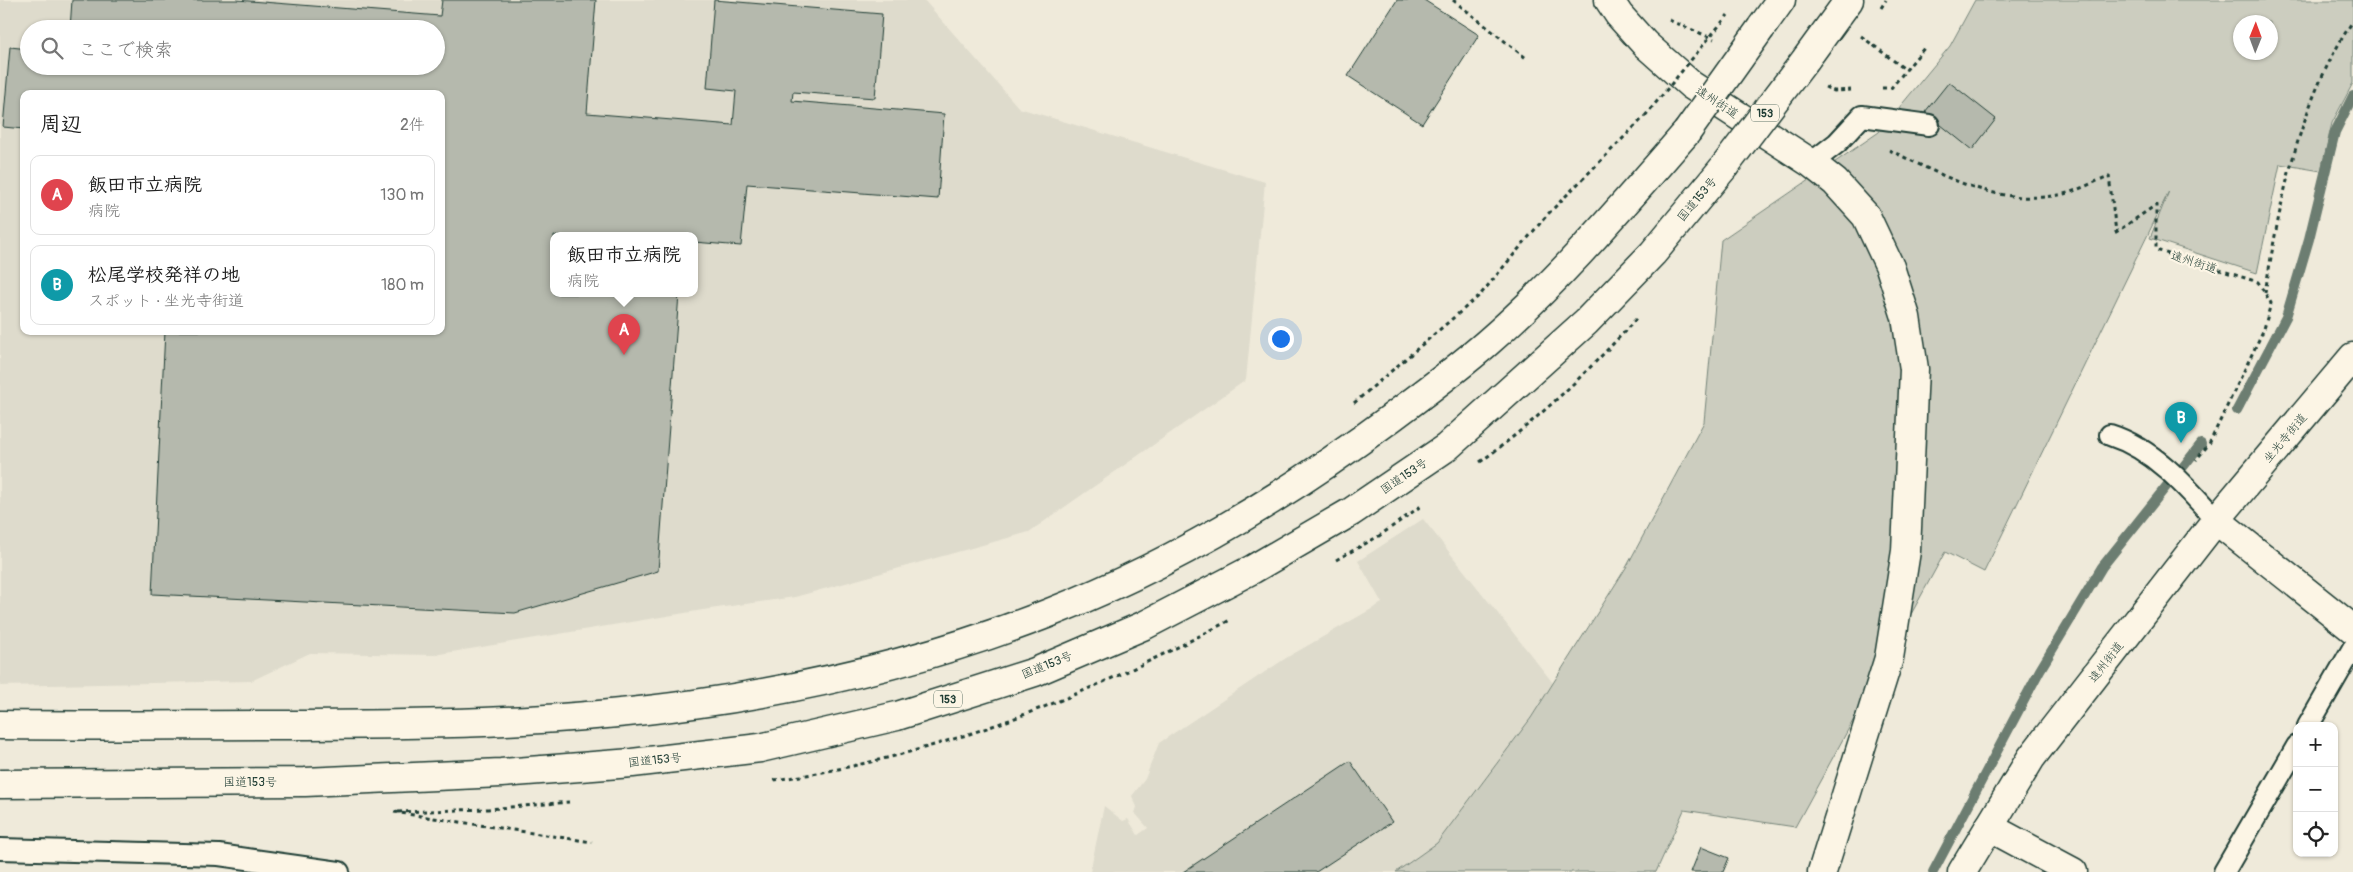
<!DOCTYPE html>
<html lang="ja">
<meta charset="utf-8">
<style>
body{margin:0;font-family:Pangolin,"Klee One",sans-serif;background:#f2f2f2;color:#222}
.controls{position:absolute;right:15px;bottom:15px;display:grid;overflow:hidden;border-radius:10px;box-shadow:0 1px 4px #0004}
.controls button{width:45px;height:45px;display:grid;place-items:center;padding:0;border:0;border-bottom:1px solid #e0e0e0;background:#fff;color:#222;font:25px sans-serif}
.compass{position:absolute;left:2233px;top:15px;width:45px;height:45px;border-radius:50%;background:#fff;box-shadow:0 1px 4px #0004;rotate:1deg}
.you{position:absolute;left:1280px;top:338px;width:18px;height:18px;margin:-12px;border:4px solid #fff;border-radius:50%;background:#1a73e8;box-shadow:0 0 0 8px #1a73e833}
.badge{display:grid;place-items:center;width:32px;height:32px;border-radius:50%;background:#ea580c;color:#fff;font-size:16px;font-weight:700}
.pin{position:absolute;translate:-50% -41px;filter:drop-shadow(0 1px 2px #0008)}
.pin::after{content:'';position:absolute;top:26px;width:18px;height:15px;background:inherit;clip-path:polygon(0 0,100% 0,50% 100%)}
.popup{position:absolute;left:550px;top:232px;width:148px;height:65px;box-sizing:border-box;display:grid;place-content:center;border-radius:10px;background:#fff;filter:drop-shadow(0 1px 4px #0005);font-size:16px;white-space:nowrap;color:#767676}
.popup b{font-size:19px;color:#222}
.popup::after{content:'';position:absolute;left:50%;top:100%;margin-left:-10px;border:10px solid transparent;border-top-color:#fff}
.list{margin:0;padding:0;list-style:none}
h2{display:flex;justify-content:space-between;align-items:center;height:65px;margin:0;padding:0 20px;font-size:21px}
h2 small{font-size:16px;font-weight:400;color:#767676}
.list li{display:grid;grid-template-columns:32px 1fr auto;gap:15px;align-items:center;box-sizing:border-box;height:80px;margin:0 10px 10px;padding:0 10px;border:1px solid #e0e0e0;border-radius:10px}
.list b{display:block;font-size:19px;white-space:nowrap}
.list p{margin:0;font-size:16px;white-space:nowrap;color:#767676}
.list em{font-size:16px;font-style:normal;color:#767676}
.icon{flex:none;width:28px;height:28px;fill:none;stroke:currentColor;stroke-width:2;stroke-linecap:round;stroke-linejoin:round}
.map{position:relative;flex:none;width:2353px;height:872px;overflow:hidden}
.search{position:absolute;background:#fff;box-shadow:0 1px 4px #0004;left:20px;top:20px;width:425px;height:55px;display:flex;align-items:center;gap:12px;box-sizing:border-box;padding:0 18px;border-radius:28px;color:#767676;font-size:19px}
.panel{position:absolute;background:#fff;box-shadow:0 1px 4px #0004;left:20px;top:90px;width:425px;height:245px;border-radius:10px}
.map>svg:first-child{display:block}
</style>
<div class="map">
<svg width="2353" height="872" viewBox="0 0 2353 872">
<rect width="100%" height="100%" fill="#efeada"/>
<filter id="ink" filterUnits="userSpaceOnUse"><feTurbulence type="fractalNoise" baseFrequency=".02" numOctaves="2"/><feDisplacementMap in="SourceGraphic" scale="10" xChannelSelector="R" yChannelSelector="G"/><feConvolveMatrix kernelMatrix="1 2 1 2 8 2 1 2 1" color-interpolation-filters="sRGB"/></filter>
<g filter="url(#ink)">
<g fill="#dedbcc" fill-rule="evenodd">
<path d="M0,0H924L1019,108L1265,182L1246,380L1029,532L795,597L703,610L434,655L310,653L251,681L0,686ZM29,29H436V66H29ZM24,94H441V331H24ZM554,236H694V294H554Z"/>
<path d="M1423,519L1553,683L1531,718L1437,843L1396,872H1090L1104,806L1123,821L1128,819L1138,835L1148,828L1135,813L1137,807L1132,796L1145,779L1159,743L1286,658L1382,603L1358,561Z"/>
</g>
<path fill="#cccdbf" stroke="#76857a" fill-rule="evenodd" d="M1975,0H2353V83L2332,123L2321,171L2280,164L2257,273L2150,238L2169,191L1984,572L1945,552L1795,827L1684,810L1656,872H1396L1437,843L1531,718L1627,566L1704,422L1721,240L1879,132L1950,46ZM2240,22H2270V52H2240Z"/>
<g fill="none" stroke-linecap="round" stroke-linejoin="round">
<g stroke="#6c7d71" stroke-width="10">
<path d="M2237,410L2286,317L2309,239L2335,132L2353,96"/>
<path d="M2183,467L2201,444"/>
<path d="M1933,872L2040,670L2102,567L2169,483"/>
</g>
</g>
<g fill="#b5b9ad" stroke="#1f3d34">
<path d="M72,0H237L440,16L442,0H596L587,113L733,125L736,91L707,88L714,0L882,14L875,98L793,92L792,101L944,114L938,199L747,184L741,246L694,242V236H554V294H679L658,571L515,613L152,594L165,331H441V94H24V129L3,127L10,47L29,49V66H436V29H70Z"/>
<path d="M1397,0H1424L1479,35L1422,124L1348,76Z"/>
<path d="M1949,82L1996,119L1972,150L1925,112Z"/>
<path d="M1350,761L1392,822L1316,872H1183Z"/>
<path d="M1701,847L1729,858L1723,872H1691Z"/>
</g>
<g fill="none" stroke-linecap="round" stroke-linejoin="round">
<g stroke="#1f3d34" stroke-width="24">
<g id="lane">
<path d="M1811,163L1837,143L1862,116L1929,125"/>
<path d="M2110,435C2154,449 2186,486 2216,520"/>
<path d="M2308,726L2353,648"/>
<path d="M0,849L219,855L339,872"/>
<path d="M2224,872L2297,746"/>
</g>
</g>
<g stroke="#1f3d34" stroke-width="31">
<g id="street">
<path d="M2216,520L2353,629"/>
<path d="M1989,827L2073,872"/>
<path d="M1962,872L2031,758L2216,520L2353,357"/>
</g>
</g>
<g stroke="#1f3d34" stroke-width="31">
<path id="secondary" d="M1609,0L1619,15L1645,44L1691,85L1811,163L1835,182L1866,216L1890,267L1906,317L1914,369L1906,551L1889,658L1822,872"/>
</g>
<g stroke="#1f3d34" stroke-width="31">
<g id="highway">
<path d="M1761,28L1781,0"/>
<path d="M1806,59L1849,0"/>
<path d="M0,725C91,726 182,725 273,725C413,725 555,724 694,704C815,687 935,658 1049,613C1171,565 1285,497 1391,418C1423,394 1456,370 1487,343C1560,280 1623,205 1687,132"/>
<path d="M0,784L305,782L501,773L632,763L760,748L897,716L1035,672L1145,625L1253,569L1351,512L1447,447L1586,322L1653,253L1724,167"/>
</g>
</g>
<g stroke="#1f3d34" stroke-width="3" stroke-dasharray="4 4" stroke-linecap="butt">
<path d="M1453,0L1526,58"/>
<path d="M1881,8L1886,0"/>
<path d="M1669,20L1714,39"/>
<path d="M1861,36L1906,70"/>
<path d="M1825,87L1834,91L1851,90"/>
<path d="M1882,88H1891L1925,47"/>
<path d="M1889,150C1944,176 1996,206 2059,195C2076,192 2093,182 2109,176L2116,232L2156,205V250L2258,282L2271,303L2264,329L2209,444L2196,460"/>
<path d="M2265,293C2280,200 2300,100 2353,21"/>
<path d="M1354,403L1480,295L1547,215L1645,116"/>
<path d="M1480,462C1537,421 1590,370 1637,318"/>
<path d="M1336,560L1379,536L1421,506"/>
<path d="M774,780C934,758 1088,696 1230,620"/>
<path d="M394,812L592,842"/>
<path d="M398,812L488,809L569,802"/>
</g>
<use href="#lane" stroke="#fcf5e5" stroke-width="20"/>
<use href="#street" stroke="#fcf5e5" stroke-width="28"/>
<use href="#secondary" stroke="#fcf5e5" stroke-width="28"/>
<use href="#highway" stroke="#fcf5e5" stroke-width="28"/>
<g stroke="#1f3d34" stroke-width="31" stroke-linecap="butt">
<g id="highway-bridge">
<path d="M1687,132L1761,28"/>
<path d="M1724,167L1806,59"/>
</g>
</g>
<path stroke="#1f3d34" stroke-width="3" stroke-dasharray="4 4" stroke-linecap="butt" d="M1645,116L1728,15"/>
<use href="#highway-bridge" stroke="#fcf5e5" stroke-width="28"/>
</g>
</g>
<g text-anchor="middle" stroke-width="4.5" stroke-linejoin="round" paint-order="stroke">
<g fill="#fcf5e5" stroke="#617469" stroke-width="1">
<rect x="1751" y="104.5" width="28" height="17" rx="4"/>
<rect x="934" y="690.5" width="28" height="17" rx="4"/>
</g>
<g font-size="11" font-weight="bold" fill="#1f3d34">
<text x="1765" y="117">153</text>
<text x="948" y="703">153</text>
</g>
<g font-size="12" fill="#1f3d34" stroke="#fcf5e5">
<text transform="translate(1717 102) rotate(33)" y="4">遠州街道</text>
<text transform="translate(1697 199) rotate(-50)" y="4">国道153号</text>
<text transform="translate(2194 262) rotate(18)" y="4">遠州街道</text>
<text transform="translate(2285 438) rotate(-50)" y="4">坐光寺街道</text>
<text transform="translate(1404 476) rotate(-34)" y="4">国道153号</text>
<text transform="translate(2106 662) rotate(-52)" y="4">遠州街道</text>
<text transform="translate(1047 665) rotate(-22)" y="4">国道153号</text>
<text transform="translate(655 760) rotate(-6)" y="4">国道153号</text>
<text x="250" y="786">国道153号</text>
</g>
</g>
</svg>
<div class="controls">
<button>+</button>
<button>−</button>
<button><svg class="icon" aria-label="locate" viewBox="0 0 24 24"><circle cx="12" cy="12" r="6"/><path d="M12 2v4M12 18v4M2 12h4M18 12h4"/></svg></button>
</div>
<svg class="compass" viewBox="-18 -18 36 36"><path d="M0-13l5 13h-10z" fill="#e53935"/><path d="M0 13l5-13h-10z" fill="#767676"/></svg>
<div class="you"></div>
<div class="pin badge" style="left:624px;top:355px;background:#e0444e">A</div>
<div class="popup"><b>飯田市立病院</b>病院</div>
<div class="pin badge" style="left:2181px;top:443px;background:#0f9aa8">B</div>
<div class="search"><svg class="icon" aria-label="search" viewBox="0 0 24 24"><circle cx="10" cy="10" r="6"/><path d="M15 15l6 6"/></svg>ここで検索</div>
<section class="panel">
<h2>周辺<small>2件</small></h2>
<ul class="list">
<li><span class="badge" style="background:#e0444e">A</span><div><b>飯田市立病院</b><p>病院</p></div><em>130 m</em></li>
<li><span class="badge" style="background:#0f9aa8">B</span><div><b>松尾学校発祥の地</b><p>スポット · 坐光寺街道</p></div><em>180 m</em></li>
</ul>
</section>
</div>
